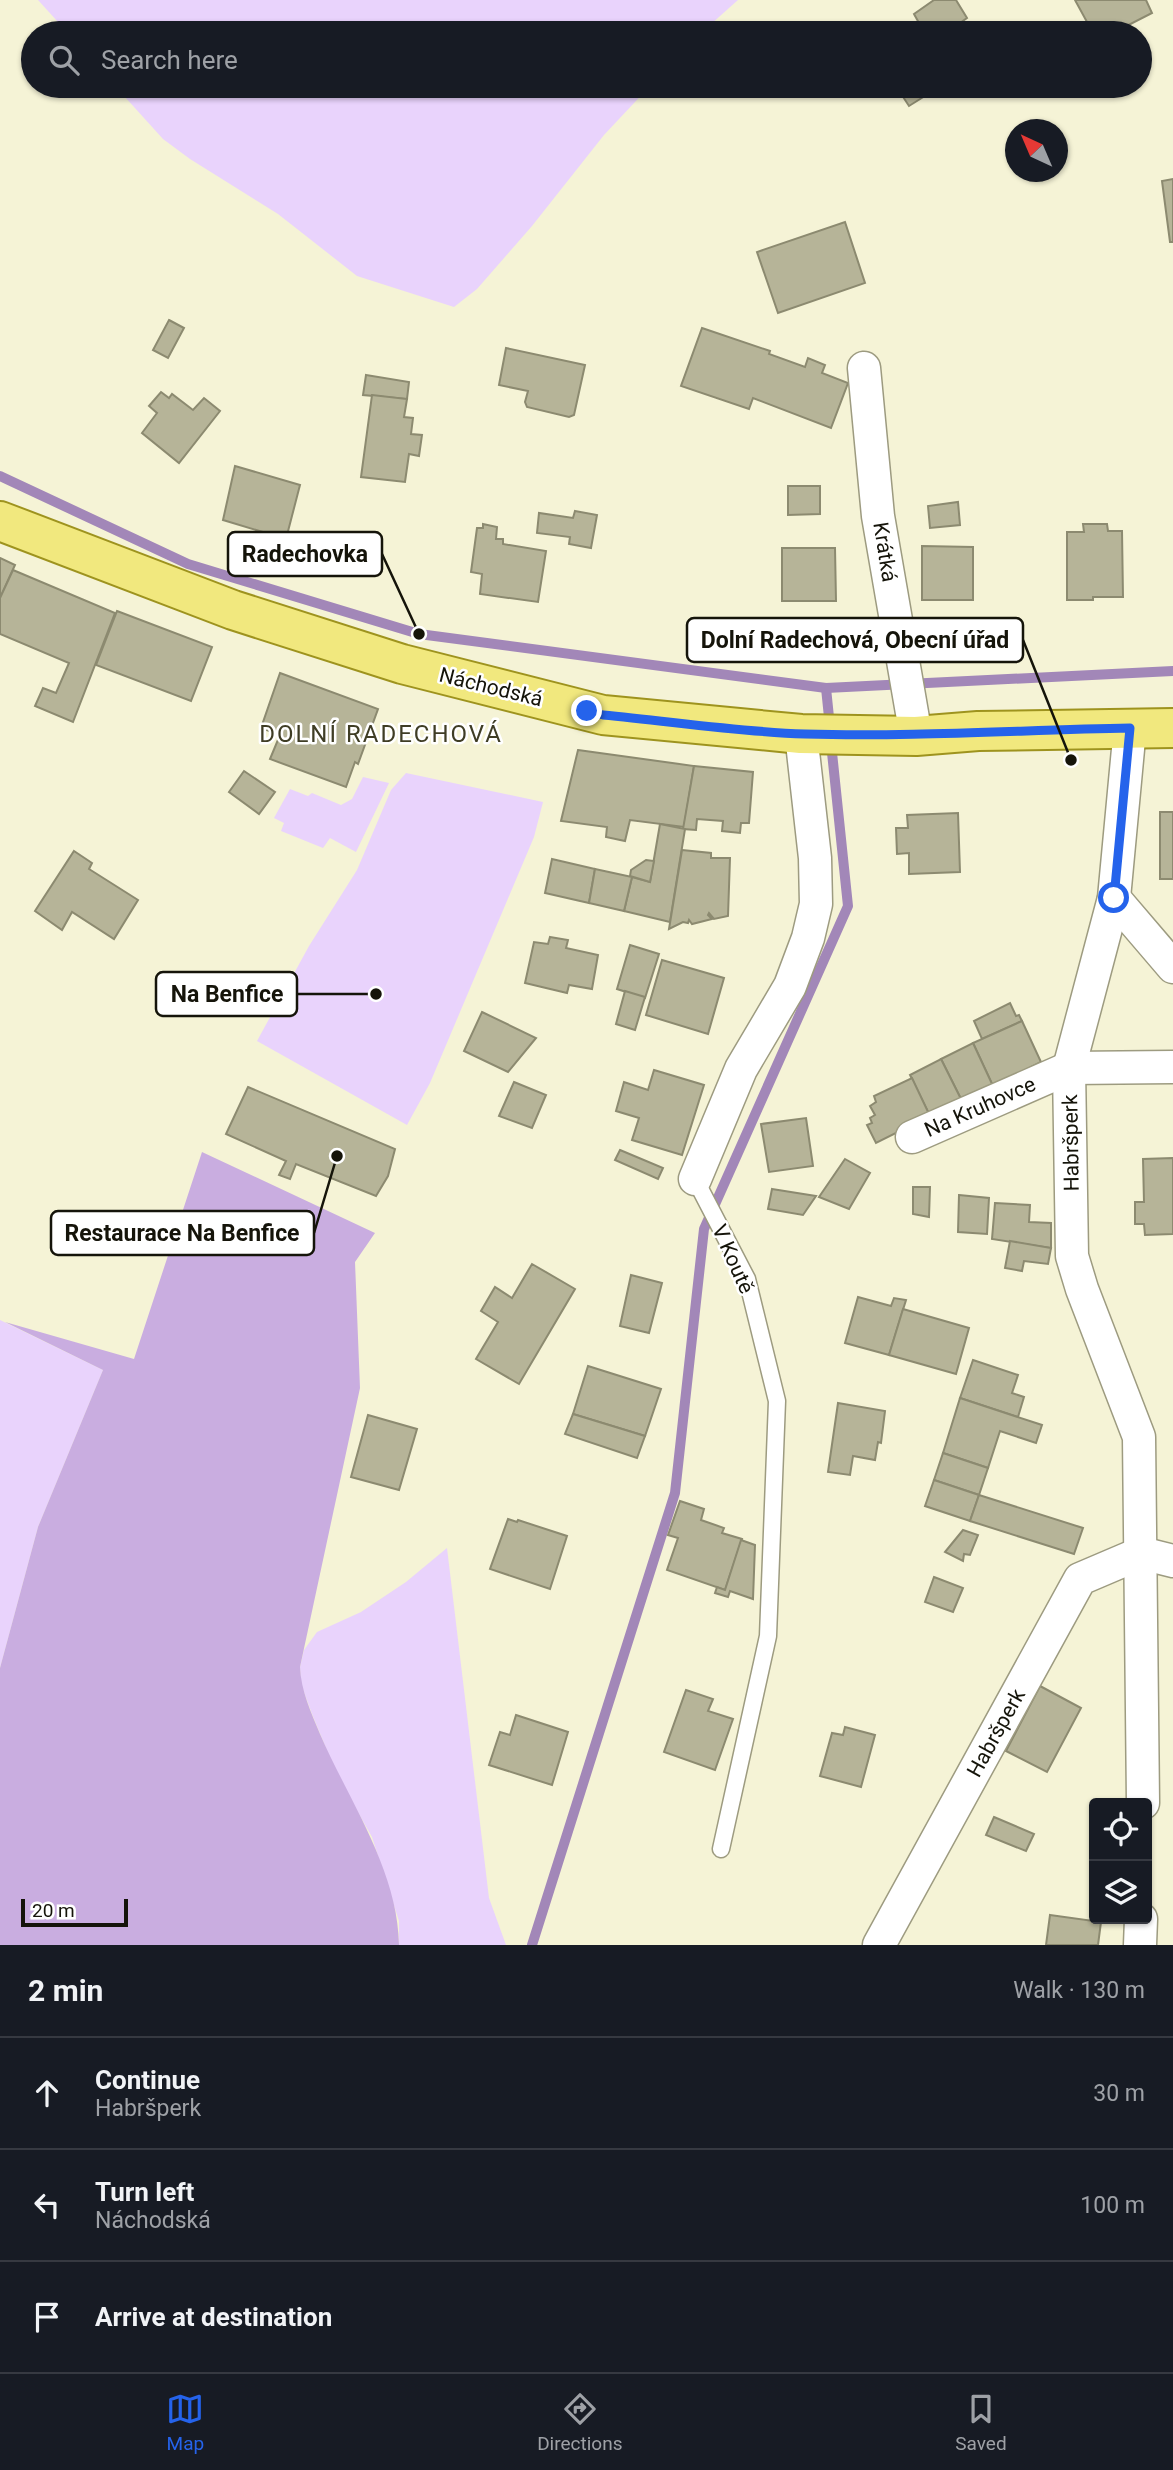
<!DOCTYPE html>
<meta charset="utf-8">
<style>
body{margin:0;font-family:Roboto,sans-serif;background:#242831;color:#f1f3f6}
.controls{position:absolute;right:21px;bottom:21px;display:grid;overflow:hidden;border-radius:7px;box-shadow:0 2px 5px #0004}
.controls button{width:63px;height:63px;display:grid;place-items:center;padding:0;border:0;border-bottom:2px solid #363941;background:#171b24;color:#f1f3f6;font:35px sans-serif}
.compass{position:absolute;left:1005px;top:119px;width:63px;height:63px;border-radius:50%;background:#171b24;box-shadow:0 2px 5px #0004;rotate:316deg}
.scale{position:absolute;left:21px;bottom:18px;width:107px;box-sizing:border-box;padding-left:7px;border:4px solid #15140a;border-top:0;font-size:19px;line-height:24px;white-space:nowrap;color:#15140a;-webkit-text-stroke:5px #fff;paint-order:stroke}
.stop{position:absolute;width:21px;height:21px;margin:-16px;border:5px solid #2563eb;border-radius:50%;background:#fff}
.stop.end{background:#2563eb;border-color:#fff;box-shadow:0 2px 7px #0008}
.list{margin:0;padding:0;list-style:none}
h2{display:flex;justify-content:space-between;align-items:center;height:91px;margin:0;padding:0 28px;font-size:30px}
h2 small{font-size:23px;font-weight:400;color:#9ea1a6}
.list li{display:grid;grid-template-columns:46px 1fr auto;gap:21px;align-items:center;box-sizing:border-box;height:112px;padding:0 28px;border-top:2px solid #363941}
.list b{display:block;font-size:26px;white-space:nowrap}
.list p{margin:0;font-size:23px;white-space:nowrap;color:#9ea1a6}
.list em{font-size:23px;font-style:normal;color:#9ea1a6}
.icon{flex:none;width:38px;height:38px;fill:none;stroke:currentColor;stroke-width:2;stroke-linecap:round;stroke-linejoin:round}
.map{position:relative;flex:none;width:1173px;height:1945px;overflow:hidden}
.search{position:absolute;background:#171b24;box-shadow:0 2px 5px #0004;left:21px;right:21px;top:21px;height:77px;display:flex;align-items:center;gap:18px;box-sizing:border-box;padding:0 24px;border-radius:38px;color:#9ea1a6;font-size:26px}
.sheet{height:427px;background:#171b24}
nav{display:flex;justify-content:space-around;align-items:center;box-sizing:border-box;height:98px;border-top:2px solid #363941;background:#171b24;font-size:19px;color:#9ea1a6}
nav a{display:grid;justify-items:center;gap:4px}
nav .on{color:#2563eb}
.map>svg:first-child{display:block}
</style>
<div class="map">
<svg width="1173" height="1945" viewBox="0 0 1173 1945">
<rect width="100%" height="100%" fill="#f5f3d6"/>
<g fill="#e9d3fc">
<path d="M38,0H738L701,33H68Z"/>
<path d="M115,86H650L604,135L532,226L477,289L454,307L357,276L278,214L190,159L163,139Z"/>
<path d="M406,773L543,802L534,837L430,1083L407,1125L257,1041L309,946L357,870L391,790Z"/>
<path d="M363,777L389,783L356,852L330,838L323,848L281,831L284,823L274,818L290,789L308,796L312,793L341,805L352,799Z"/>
<path d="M0,1320L103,1370L38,1527L0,1668Z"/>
<path d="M447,1548L489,1898L506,1945H399V1921L372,1837L338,1777L312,1714L301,1684L300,1667L304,1650L317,1632L361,1612L406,1582Z"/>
</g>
<path fill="#c9ade0" d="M202,1152L375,1233L355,1262L360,1388L300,1667C301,1691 311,1712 320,1734C349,1801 398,1870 399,1945H0V1668L38,1527L103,1370L5,1322L134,1359Z"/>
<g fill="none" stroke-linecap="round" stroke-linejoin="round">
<g stroke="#a287b8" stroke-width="10">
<path d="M0,476L188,564L419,634L826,688L1173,671"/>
<path d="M826,688L830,727"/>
<path d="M532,1945L675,1493L704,1229L848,906L831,743"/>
</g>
</g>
<g fill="#b6b498" stroke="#8c8a70" stroke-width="2">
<path d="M934,0H956L967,18L946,33H903L919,23L914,14Z"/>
<path d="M1075,0H1146L1152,13L1113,33H1093Z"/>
<path d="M896,86H934L936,89L909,106Z"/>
<path d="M1173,179V242H1170L1162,181Z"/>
<path d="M845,222L865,283L778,313L757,252Z"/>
<path d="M169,320L184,328L168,358L153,350Z"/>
<path d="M702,328L770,351L769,354L805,367L808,358L825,365L822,373L848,383L831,428L753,398L749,409L681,386Z"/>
<path d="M506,348L585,365L574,415L569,417L527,407L525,402L528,391L499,385Z"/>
<path d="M366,375L409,382L407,399L363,395Z"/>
<path d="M161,392L169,398L172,394L193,410L204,398L220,411L179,463L142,433L157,413L149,406Z"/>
<path d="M372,395L407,399L404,417L413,418L411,434L422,435L419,456L409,454L405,482L361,477Z"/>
<path d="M235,466L300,485L286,539L223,520Z"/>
<path d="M788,486H820V514L788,515Z"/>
<path d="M958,502L960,525L930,528L928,506Z"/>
<path d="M575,511L597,515L591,548L569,544L570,537L537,533L539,513L573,518Z"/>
<path d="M483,524L497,527L496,539H503V544L546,551L538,602L480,594L482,574L471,572L477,528H483Z"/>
<path d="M1083,524H1107L1108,531H1122L1123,597H1093V600H1067V532H1084Z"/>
<path d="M922,546L973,547V600H922Z"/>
<path d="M782,548H835L836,601H782Z"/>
<path d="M0,558L15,565L0,598Z"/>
<path d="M13,570L115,613L73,722L35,706L43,688L56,693L69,663L0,634V598Z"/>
<path d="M117,611L212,647L191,701L96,665Z"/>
<path d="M280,673L378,709L358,764L355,762L346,787L270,759L280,735L261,728Z"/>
<path d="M578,750L694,766L684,827L630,820L625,841L606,837L607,827L561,821Z"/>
<path d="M694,766L753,772L749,823H741L740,833L722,831L723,821L697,819L696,830L683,829Z"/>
<path d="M244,771L275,792L259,814L229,792Z"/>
<rect x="1160" y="812" width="13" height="67"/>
<path d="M958,813L960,872L909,874V853L897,854L896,828H908L907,815Z"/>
<path d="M660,824L685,829L670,922L624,911L632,877L650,882Z"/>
<path d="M682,850L711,853V858H730L728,916L714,919L709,913L708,915L712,919L692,924L689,920L688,923L683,922L669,929Z"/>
<path d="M74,851L92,863L89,869L138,900L114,939L72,912L62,930L35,911Z"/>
<path d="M552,859L595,869L589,903L545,893Z"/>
<path d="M646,860L654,861L650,882L630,876L631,870Z"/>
<path d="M595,869L632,877L624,911L589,903Z"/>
<path d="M550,937L568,940L566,948L598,955L592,989L569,985L567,993L525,983L534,942L548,944Z"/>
<path d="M630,945L659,954L645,998L617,989Z"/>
<path d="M662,960L724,978L708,1034L646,1015Z"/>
<path d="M625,991L645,997L635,1030L616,1024Z"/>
<path d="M1010,1003L1016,1016L1019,1015L1022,1021L982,1039L974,1021Z"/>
<path d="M482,1012L536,1038L508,1072L464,1051Z"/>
<path d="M1022,1021L1041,1062L993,1086L973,1043Z"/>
<path d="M973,1043L993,1086L962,1101L941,1059Z"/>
<path d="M941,1059L962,1101L930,1116L910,1075Z"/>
<path d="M654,1070L704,1085L682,1155L632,1140L639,1118L616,1111L624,1082L648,1090Z"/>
<path d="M912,1078L930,1116L876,1143L867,1125L872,1123L870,1118L875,1115L870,1106L876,1102L874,1096Z"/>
<path d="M514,1082L546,1095L532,1128L499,1116Z"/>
<path d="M248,1087L395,1149L388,1176L376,1196L296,1164L290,1179L279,1175L286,1161L226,1134Z"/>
<path d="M806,1118L813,1166L769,1172L761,1124Z"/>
<path d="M620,1150L663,1168L658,1179L615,1160Z"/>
<path d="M1173,1158V1234L1145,1235L1144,1224H1135V1202H1144L1143,1159Z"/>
<path d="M845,1159L870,1173L849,1209L819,1197Z"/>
<path d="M913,1187H930L929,1217L913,1214Z"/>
<path d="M772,1189L816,1196L803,1215L768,1209Z"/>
<path d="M959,1195L989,1198L987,1234L958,1232Z"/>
<path d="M995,1203L1030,1205L1029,1222L1051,1223V1248L992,1239Z"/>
<path d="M1010,1241L1051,1248L1048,1264L1024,1261L1022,1271L1005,1268Z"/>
<path d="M532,1264L575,1289L519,1384L476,1359L498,1322L481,1311L495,1287L512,1298Z"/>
<path d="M631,1275L662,1283L649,1333L620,1326Z"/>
<path d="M858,1297L891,1306L894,1298L906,1300L889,1355L845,1343Z"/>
<path d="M903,1309L969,1328L956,1374L889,1355Z"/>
<path d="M973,1360L1018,1375L1012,1393L1024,1397L1018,1417L960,1398Z"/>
<path d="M588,1366L661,1389L645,1436L573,1414Z"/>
<path d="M960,1398L1042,1425L1036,1443L1000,1431L988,1468L943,1453Z"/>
<path d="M838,1403L885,1411L881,1443L878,1442L875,1460L853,1456L850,1475L828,1472Z"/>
<path d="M573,1414L645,1436L637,1458L565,1434Z"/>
<path d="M368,1415L417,1429L399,1490L351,1477Z"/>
<path d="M943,1453L988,1468L979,1495L934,1480Z"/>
<path d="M934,1480L979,1495L970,1521L925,1506Z"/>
<path d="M979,1495L1083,1528L1074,1554L970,1521Z"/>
<path d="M680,1501L704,1509L701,1520L724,1528L722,1533L742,1539L725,1590L667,1570L678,1538L668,1535Z"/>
<path d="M508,1519L517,1522L518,1520L567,1536L550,1589L490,1569Z"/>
<path d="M963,1530L978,1535L970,1555L964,1554L963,1561L945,1552Z"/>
<path d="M741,1540L755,1545L753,1599L730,1591L728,1597L715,1593L717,1587L725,1590Z"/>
<path d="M934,1577L963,1588L953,1612L925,1602Z"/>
<path d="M1040,1686L1081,1708L1047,1772L1006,1751Z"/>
<path d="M686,1690L713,1699L708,1711L733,1719L715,1770L664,1752Z"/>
<path d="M516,1715L568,1732L552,1785L489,1765L500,1732L510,1735Z"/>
<path d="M845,1727L875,1735L861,1787L820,1776L832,1733L843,1735Z"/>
<path d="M994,1817L1034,1834L1026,1851L986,1835Z"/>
<path d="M1050,1915L1101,1922L1098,1945H1046Z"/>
</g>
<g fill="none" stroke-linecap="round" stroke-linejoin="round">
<g stroke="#9d9b80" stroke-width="19">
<path id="service" d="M695,1179L747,1279L777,1401L768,1636L721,1849"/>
</g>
<g stroke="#9d9b80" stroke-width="35">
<g id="minor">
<path d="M864,368L878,516L916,736"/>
<path d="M1130,728L1114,898L1069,1068L1072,1256L1082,1289L1139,1437L1143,1803"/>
<path d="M1114,898L1173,967"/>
<path d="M912,1137L1069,1068L1173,1067"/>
<path d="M695,1179L741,1069L790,986L808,938L816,904L815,858L801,734"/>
<path d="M879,1945L1080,1579L1141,1553L1173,1561"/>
<path d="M1140,1945L1141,1919"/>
</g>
</g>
<g stroke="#9e931e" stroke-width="42">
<path id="primary" d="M0,521L233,610L402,664L603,715L801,734L916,736L978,731L1173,728"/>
</g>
<use href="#service" stroke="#fff" stroke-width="16"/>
<use href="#minor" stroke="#fff" stroke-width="32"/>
<use href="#primary" stroke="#f1e87e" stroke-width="38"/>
</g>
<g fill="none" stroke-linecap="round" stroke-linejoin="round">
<path stroke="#2563eb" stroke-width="9" d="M587,711L603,715C669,721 739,732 805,734C913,737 1021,730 1130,728L1114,898"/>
</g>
<g text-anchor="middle" stroke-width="5" stroke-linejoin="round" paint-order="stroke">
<g font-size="21" fill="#15140a" stroke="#fff">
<text transform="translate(885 552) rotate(81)" y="7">Krátká</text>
<text transform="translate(491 687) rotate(14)" y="7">Náchodská</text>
<text transform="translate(980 1107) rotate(-24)" y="7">Na Kruhovce</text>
<text transform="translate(1071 1143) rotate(-91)" y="7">Habršperk</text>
<text transform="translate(733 1259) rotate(66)" y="7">V Koutě</text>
<text transform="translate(996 1733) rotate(-61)" y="7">Habršperk</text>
</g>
<g font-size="24" letter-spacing="2" fill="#3f3d25" stroke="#fff">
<text x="381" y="742">DOLNÍ RADECHOVÁ</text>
</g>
</g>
<path fill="none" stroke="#15140a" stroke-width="2.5" d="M419 634L382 554M1071 760L1023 640M376 994L297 994M337 1156L314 1233"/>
<g fill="#15140a" stroke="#fff" stroke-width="2.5">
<circle cx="419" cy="634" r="7"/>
<circle cx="1071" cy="760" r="7"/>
<circle cx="376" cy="994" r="7"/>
<circle cx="337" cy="1156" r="7"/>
</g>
<g fill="#fff" stroke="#15140a" stroke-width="2.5">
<rect x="228" y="532" width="154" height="44" rx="7"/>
<rect x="687" y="618" width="336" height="44" rx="7"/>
<rect x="156" y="972" width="141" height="44" rx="7"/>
<rect x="51" y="1211" width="263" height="44" rx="7"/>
</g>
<g font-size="23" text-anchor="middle" font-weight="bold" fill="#15140a">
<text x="305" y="562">Radechovka</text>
<text x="855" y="648">Dolní Radechová, Obecní úřad</text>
<text x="227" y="1002">Na Benfice</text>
<text x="182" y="1241">Restaurace Na Benfice</text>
</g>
</svg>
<div class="controls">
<button><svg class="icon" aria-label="locate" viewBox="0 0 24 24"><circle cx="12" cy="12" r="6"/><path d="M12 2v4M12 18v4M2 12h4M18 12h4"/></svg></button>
<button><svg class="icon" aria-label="layers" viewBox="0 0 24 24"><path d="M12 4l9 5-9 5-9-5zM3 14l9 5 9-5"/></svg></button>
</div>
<svg class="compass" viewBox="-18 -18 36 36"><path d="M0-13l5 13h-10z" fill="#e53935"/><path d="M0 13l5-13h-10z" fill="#9ea1a6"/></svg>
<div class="scale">20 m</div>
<div class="stop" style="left:1114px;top:898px"></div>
<div class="stop end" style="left:587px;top:711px"></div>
<div class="search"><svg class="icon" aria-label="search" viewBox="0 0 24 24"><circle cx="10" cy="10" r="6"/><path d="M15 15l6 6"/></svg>Search here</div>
</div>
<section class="sheet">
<h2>2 min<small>Walk · 130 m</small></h2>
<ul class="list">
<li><svg class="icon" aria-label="ahead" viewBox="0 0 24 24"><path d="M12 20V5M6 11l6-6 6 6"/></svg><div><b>Continue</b><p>Habršperk</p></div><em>30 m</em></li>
<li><svg class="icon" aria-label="left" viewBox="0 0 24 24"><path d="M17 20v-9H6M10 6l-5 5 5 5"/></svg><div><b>Turn left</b><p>Náchodská</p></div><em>100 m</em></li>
<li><svg class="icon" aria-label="arrive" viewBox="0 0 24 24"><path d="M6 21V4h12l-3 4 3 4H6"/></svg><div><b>Arrive at destination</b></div></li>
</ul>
</section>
<nav>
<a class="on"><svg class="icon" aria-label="map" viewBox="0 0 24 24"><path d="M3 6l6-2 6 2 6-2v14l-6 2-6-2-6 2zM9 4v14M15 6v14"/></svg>Map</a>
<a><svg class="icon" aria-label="directions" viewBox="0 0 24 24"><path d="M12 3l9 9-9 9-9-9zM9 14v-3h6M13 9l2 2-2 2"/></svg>Directions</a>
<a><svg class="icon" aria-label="saved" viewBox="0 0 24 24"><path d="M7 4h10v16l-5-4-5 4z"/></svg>Saved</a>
</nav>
